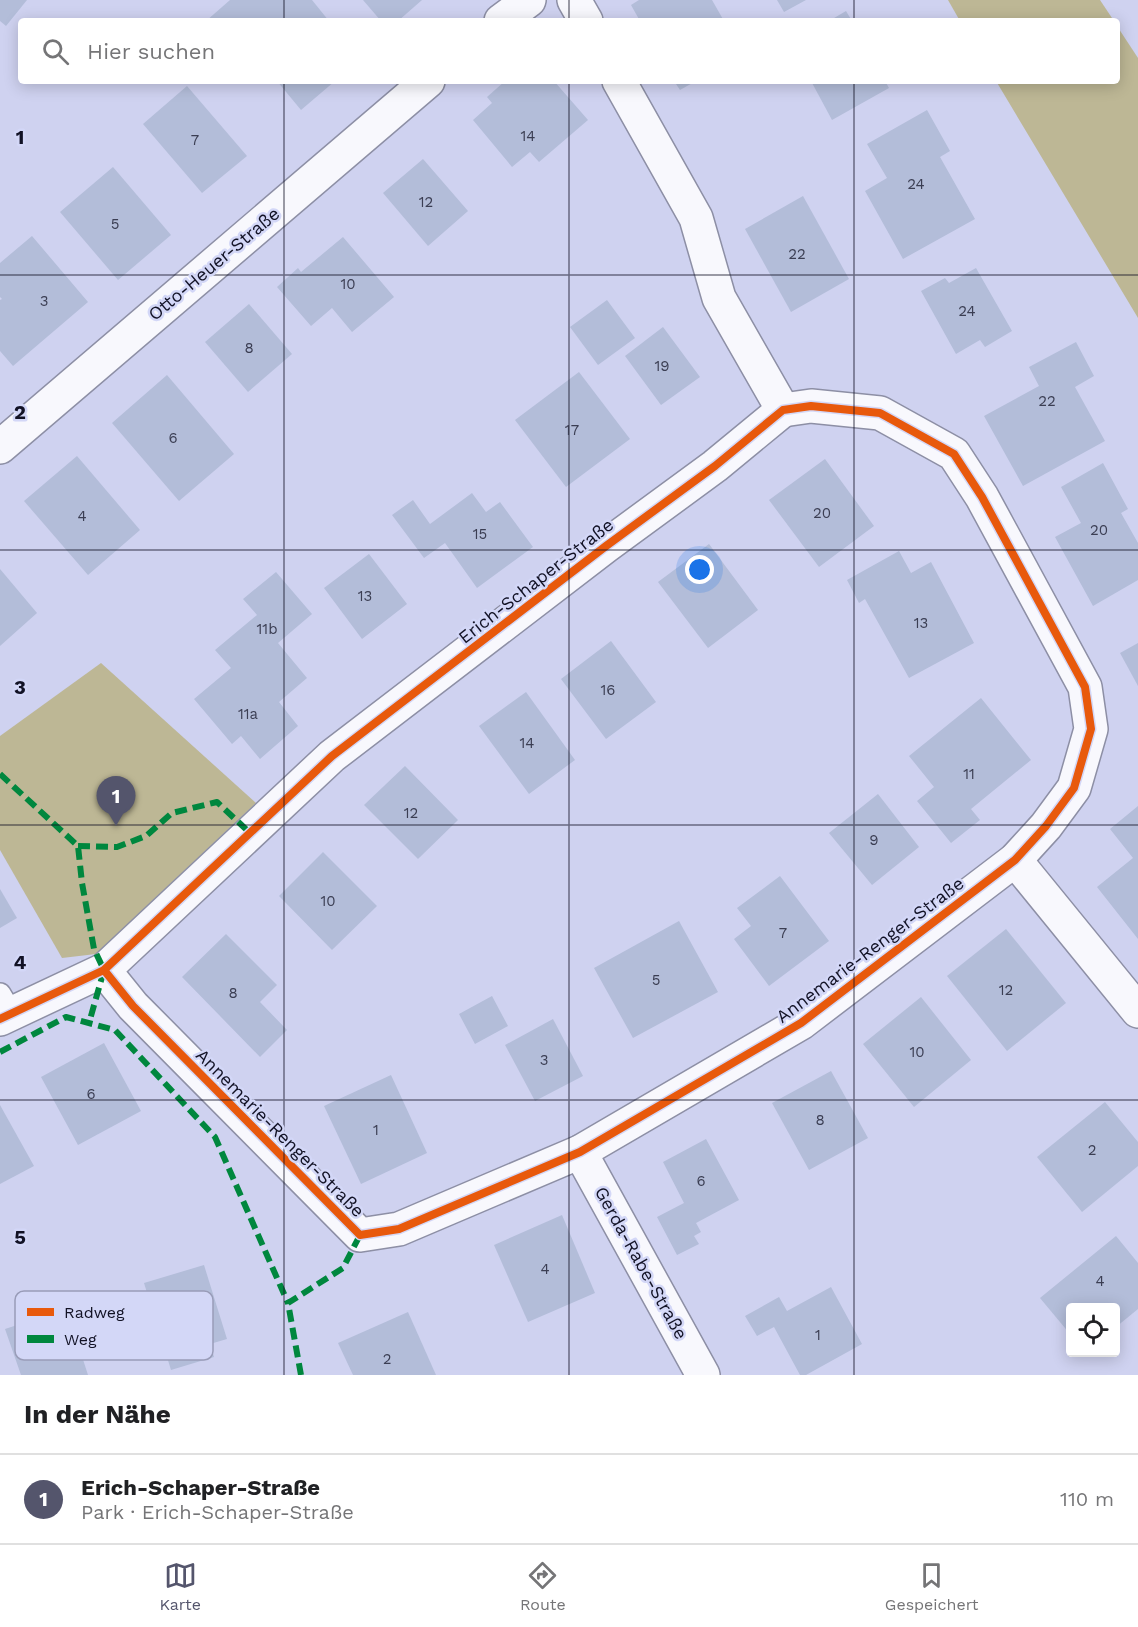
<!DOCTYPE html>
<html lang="de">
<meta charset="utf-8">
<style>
body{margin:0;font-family:"Work Sans",sans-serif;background:#f2f2f2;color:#202124}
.controls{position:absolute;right:18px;bottom:18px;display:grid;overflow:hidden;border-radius:6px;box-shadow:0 3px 15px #0003}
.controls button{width:54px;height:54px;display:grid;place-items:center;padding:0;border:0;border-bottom:2px solid #e0e0e0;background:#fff;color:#202124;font:30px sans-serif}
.you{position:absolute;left:700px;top:570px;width:21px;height:21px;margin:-15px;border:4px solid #fff;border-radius:50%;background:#1a73e8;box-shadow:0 0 0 9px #1a73e833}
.badge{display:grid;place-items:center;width:39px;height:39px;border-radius:50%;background:#54556c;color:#fff;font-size:20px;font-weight:700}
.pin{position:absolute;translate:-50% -50px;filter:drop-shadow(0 2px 3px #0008)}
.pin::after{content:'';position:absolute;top:32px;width:21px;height:18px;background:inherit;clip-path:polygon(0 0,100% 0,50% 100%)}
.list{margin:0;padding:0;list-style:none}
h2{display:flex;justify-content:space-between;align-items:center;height:78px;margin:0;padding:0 24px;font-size:26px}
h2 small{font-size:20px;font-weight:400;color:#757577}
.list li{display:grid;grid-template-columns:39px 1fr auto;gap:18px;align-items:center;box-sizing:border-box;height:90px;padding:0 24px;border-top:2px solid #e0e0e0}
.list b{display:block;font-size:22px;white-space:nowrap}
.list p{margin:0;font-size:20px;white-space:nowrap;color:#757577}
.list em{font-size:20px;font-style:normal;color:#757577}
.icon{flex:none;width:33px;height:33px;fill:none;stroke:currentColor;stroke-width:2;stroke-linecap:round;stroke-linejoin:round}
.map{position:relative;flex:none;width:1138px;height:1375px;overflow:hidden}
.search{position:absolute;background:#fff;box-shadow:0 3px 15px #0003;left:18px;right:18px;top:18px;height:66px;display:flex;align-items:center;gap:15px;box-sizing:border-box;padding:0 21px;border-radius:6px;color:#757577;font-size:22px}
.sheet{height:168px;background:#fff}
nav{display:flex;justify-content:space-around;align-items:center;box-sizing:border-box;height:84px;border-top:2px solid #e0e0e0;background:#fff;font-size:16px;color:#757577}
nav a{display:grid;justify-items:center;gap:3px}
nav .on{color:#54556c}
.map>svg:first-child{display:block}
</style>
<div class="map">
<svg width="1138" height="1375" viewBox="0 0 1138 1375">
<rect width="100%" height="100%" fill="#cfd2f0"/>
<g fill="#bdb795">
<path d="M948,0H1100L1114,21H960Z"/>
<path d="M1117,26L1138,58V318L996,81H1117Z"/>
<path d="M101,663L256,803L96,954L62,958L0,850V736Z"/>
</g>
<g fill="#b3bdd9">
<path d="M0,0H27L6,26L0,21Z"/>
<path d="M230,0H312L329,21H206Z"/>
<path d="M363,0H422L398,21H381Z"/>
<path d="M639,0H712L724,21H640L631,5Z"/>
<path d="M777,0H806L784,12Z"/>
<path d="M846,11L852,21H829Z"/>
<path d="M277,81H335L301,110Z"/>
<path d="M505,81H554L588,120L539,162L530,152L512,167L473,120L492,103L487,97Z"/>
<path d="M674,81H696L680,90Z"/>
<path d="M811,81H885L889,88L832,120Z"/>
<path d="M187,86L247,156L202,193L143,124Z"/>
<path d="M927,110L950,151L940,157L975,219L903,259L865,191L887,178L867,144Z"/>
<path d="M423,159L468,211L428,246L383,193Z"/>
<path d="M113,167L171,235L118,280L60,212Z"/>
<path d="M803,196L849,279L791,312L745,229Z"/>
<path d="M32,236L88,302L13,366L0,351V300L2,299L0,297V263Z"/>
<path d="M343,237L394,297L352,332L332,308L311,326L277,287L298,268L301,272Z"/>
<path d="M976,268L1012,331L985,347L980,340L956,354L921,291L945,278L949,283Z"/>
<path d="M607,300L635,338L598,365L570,327Z"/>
<path d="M249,304L292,354L248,392L205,342Z"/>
<path d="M663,327L700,377L661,405L625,356Z"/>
<path d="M1076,342L1094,376L1075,387L1105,441L1023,486L984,416L1039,386L1029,367Z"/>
<path d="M579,372L630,439L566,487L515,420Z"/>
<path d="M167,375L234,454L179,501L112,423Z"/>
<path d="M77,456L140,530L88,575L24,501Z"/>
<path d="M825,459L874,526L819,567L769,500Z"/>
<path d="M1103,463L1128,509L1121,513L1138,543V580L1093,606L1055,537L1081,523L1061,487Z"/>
<path d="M472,493L486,512L500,502L533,547L477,588L445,543L424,558L392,515L413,500L430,524Z"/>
<path d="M709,544L758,610L708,648L658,582Z"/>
<path d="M899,551L911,573L931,562L974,643L909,678L865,599L859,603L847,580Z"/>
<path d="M369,554L407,604L362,639L324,588Z"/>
<path d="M0,569L37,613L0,646Z"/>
<path d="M276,572L312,614L278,643L307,678L279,702L298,726L260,759L241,736L232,744L194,699L231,668L215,650L257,615L243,599Z"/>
<path d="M611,641L656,702L606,739L561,679Z"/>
<path d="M1138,643V686L1120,653Z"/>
<path d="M526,692L575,760L529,794L479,726Z"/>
<path d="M981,698L1031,760L971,809L980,820L951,843L917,801L934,787L909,756Z"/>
<path d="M405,766L458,820L418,859L364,805Z"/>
<path d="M878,794L919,847L872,885L829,833Z"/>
<path d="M1138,806V939L1097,887L1133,858L1110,829Z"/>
<path d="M323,852L377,906L332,950L279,896Z"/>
<path d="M780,876L829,941L769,986L734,939L751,926L737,908Z"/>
<path d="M0,889L17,918L0,928Z"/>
<path d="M679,921L718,992L633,1038L594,968Z"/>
<path d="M1006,929L1066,1003L1007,1051L947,976Z"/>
<path d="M226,934L277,985L260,1002L287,1030L260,1057L182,977Z"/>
<path d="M492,996L508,1026L475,1044L459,1014Z"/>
<path d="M921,997L971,1060L914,1107L863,1044Z"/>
<path d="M553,1019L583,1076L535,1101L505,1045Z"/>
<path d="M104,1043L141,1111L78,1145L41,1077Z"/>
<path d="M831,1071L868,1138L809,1170L772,1103Z"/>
<path d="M391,1075L427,1153L361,1184L324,1106Z"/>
<path d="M1105,1102L1138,1142V1166L1082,1212L1037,1157Z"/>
<path d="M0,1105L34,1166L0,1184Z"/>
<path d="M706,1139L739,1200L696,1223L701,1232L694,1236L699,1244L677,1255L657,1217L684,1203L663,1162Z"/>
<path d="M562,1215L595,1293L528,1322L494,1245Z"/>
<path d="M1116,1236L1138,1263V1309L1116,1327V1308H1070V1334L1040,1298Z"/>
<path d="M204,1265L227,1339L210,1344L214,1357L171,1370L144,1283Z"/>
<path d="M831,1287L862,1344L806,1375H800L774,1327L757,1336L745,1316L779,1297L787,1311Z"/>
<path d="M90,1301L102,1336L78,1344L88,1375H21L5,1329Z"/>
<path d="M408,1312L436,1375H353L338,1343Z"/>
</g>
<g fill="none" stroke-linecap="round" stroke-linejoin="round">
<g stroke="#8d8fa5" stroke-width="24">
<path id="lane" d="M0,994L12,1014"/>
</g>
<g stroke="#8d8fa5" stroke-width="36">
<g id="street">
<path d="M574,0L586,21"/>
<path d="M501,21L529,0"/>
<path d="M619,81L696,218L719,298L783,410"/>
<path d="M0,447L428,81"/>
<path d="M1015,860L1138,1011"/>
<path d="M104,970L133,1006L360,1235L399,1229L580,1152L801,1023L1015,860L1046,826L1074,788L1091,729L1085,687L982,497L954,454L880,413L811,406L783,410"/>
<path d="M0,1019L104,970L332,756L606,546L715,466L783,410"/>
<path d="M580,1152L703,1375"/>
</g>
</g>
<use href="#lane" stroke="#f8f8fd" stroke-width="21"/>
<use href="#street" stroke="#f8f8fd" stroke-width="33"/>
<g stroke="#00873e" stroke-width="6" stroke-dasharray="12 6" stroke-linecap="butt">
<path d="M0,774L78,846L82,883L94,949L104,970L89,1023"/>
<path d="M78,846L117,847L146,836L172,813L217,802L250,833"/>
<path d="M0,1052L66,1017L115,1030L215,1137L288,1303"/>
<path d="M301,1375L288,1303L343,1268L360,1235"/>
</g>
<g stroke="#d3d7f7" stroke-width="11">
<path id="cycleway" d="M0,1019L104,970L332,756L606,546L715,466L783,410L811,406L880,413L954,454L982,497L1085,687L1091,729L1074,788L1046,826L1015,860L801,1023L580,1152L399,1229L360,1235L133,1006L104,970"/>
</g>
<use href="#cycleway" stroke="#e8590c" stroke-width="8"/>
</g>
<path fill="none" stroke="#121225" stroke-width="1.5" stroke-opacity="0.55" d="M284,0V21M569,0V21M854,0V21M284,81V1375M569,81V1375M854,81V1375M0,275H1138M0,550H1138M0,825H1138M0,1100H1138"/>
<g text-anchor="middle" stroke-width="5" stroke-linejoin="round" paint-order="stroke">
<g font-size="15" fill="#3b3e53">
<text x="528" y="141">14</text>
<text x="195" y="145">7</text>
<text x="916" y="189">24</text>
<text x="426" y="207">12</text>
<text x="115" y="229">5</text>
<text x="797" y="259">22</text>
<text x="348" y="289">10</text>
<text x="44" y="306">3</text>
<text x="967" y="316">24</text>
<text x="249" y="353">8</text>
<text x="662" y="371">19</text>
<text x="1047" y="406">22</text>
<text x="572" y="435">17</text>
<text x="173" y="443">6</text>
<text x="822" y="518">20</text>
<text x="82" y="521">4</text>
<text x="1099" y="535">20</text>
<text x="480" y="539">15</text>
<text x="365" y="601">13</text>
<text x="921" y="628">13</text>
<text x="267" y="634">11b</text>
<text x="608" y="695">16</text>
<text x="248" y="719">11a</text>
<text x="527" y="748">14</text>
<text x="969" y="779">11</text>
<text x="411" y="818">12</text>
<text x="874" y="845">9</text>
<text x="328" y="906">10</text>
<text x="783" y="938">7</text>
<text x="656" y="985">5</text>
<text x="1006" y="995">12</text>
<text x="233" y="998">8</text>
<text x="917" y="1057">10</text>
<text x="544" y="1065">3</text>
<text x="91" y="1099">6</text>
<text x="820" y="1125">8</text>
<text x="376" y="1135">1</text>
<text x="1092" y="1155">2</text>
<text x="701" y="1186">6</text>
<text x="545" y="1274">4</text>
<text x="1100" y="1286">4</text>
<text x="818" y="1340">1</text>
<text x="387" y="1364">2</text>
</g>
<g font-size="18" fill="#121225" stroke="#d3d7f7">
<text transform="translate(214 264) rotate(-40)" y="6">Otto-Heuer-Straße</text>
<text transform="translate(536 581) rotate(-38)" y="6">Erich-Schaper-Straße</text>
<text transform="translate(870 950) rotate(-37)" y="6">Annemarie-Renger-Straße</text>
<text transform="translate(280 1133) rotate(45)" y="6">Annemarie-Renger-Straße</text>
<text transform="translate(641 1263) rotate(61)" y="6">Gerda-Rabe-Straße</text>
</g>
</g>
<rect x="15" y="1291" width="198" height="69" rx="9" fill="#d3d7f7" stroke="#999cb8" stroke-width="1.5"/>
<rect x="27" y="1308" width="27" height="8" fill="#e8590c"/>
<rect x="27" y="1335" width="27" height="8" fill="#00873e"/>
<g font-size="16" fill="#121225">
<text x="64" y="1318">Radweg</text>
<text x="64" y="1345">Weg</text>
</g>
<g font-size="20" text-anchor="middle" font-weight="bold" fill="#121225" stroke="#d3d7f7" stroke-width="5" stroke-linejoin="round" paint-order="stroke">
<text x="20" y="144">1</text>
<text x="20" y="419">2</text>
<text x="20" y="694">3</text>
<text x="20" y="969">4</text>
<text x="20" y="1244">5</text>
</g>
</svg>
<div class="controls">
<button><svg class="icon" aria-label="locate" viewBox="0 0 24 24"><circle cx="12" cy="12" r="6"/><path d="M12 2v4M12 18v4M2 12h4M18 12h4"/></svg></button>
</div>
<div class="you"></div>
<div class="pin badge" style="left:116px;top:826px">1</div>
<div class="search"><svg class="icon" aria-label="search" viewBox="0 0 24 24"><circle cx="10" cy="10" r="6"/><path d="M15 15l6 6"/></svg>Hier suchen</div>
</div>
<section class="sheet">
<h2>In der Nähe<small></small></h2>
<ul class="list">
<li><span class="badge">1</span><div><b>Erich-Schaper-Straße</b><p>Park · Erich-Schaper-Straße</p></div><em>110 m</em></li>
</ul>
</section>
<nav>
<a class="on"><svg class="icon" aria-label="map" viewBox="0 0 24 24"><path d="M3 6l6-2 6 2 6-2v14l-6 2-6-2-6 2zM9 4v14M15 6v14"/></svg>Karte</a>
<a><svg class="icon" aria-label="directions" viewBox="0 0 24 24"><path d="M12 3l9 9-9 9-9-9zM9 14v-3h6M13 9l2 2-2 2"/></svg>Route</a>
<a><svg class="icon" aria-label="saved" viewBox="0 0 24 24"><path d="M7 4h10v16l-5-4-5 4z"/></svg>Gespeichert</a>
</nav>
